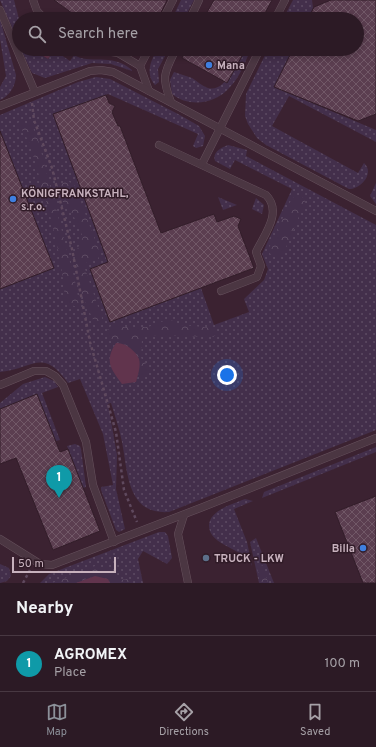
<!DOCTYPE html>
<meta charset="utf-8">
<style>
body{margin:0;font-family:Overpass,sans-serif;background:#34232d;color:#f1f3f6}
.scale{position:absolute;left:12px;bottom:10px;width:104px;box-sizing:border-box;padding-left:4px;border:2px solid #c7b1bd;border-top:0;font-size:11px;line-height:14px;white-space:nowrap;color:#c7b1bd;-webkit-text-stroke:3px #301b27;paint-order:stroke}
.you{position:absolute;left:227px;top:375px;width:14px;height:14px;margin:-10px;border:3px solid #fff;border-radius:50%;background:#1a73e8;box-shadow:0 0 0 6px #1a73e833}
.badge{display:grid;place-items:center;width:26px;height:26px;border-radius:50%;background:#8c9099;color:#fff;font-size:13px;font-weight:700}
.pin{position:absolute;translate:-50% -33px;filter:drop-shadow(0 1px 2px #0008)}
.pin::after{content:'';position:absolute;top:21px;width:14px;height:12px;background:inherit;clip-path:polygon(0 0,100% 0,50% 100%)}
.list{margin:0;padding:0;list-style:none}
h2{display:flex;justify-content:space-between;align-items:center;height:52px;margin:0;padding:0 16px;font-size:17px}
h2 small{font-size:13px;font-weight:400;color:#a6a1a7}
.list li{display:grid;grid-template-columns:26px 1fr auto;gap:12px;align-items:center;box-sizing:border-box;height:56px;padding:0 16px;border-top:1px solid #483842}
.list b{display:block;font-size:15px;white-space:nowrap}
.list p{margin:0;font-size:13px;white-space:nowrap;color:#a6a1a7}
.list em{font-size:13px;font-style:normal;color:#a6a1a7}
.icon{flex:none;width:22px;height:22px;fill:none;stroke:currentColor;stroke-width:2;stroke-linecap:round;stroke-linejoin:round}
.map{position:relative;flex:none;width:376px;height:583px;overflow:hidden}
.search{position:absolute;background:#2c1a25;box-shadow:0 2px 6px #0003;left:12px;right:12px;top:12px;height:44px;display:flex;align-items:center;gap:10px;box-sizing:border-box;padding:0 14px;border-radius:22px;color:#a6a1a7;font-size:15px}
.sheet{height:108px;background:#2c1a25}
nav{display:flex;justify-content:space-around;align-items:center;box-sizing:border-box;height:56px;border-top:1px solid #483842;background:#2c1a25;font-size:11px;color:#a6a1a7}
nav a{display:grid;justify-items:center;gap:2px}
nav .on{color:#8c9099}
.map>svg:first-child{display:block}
</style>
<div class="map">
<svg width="376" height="583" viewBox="0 0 376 583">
<defs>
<pattern id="grass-dots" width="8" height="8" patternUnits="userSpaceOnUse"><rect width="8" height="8" fill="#432f4b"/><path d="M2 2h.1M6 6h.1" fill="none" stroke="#5d4b63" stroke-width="1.8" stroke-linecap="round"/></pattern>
<pattern id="forest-crowns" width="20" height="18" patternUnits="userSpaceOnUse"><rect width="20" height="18" fill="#432f4b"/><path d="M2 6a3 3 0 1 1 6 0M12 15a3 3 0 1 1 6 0" fill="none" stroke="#5d4b63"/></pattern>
<pattern id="building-cross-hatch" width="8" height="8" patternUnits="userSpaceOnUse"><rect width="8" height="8" fill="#5b3e50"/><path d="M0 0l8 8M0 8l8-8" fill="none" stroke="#715867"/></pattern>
</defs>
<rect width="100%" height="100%" fill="#3b2231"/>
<g fill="url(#grass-dots)">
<path d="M0,0H14L19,19V43Z"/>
<path d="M181,0H194L184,19H172Z"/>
<path d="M293,0H312L313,8L308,19H283Z"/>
<path d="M0,19L16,75C16,85 10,96 0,100V87L6,76L0,39Z"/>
<path d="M21,49H32L48,59L54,50L70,61L74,55C89,65 111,52 132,70V71L111,64L92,63L45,78L32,73Z"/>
<path d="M157,49H169L158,69L159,82L155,85C145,73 151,61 157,49Z"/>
<path d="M243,49H251C245,62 240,77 230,87C216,104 189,108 172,94L170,80L174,72C180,74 186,76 192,78C197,81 202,86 208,88C226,93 236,62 243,49Z"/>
<path d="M268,49H293L274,87L376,130V142L289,96L272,126L358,173L364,163C375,173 361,189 349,189L266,145L257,138L248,124L245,116L246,94Z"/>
<path d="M96,77L110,79L178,114L199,126L205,136L203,146L196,148L193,146L198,134L108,94L54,114L108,262L91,269L110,322L201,288L214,325L249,312L244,299L264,280L268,269L262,254L292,189L235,160L230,169L215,161C212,152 221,148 228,145L247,150L246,156L376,225V430L169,512C127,515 128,473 122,442C119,428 115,416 111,403L108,404L117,455L116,489L125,529L119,532L116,530L101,490V487L113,485L103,434L80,379L68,383C42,347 34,369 0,372V289L53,268L0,131V115L78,82Z"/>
<path d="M376,183V204L370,196Z"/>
<path d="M218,197L237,205L223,210Z"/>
<path d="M256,198L264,205L262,214L252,209Z"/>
<path d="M45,377L54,381L58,387L42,393L60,440L56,441L37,394L0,409V403L23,384Z"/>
<path d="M75,444L80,446L81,449L86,487L83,488L67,446Z"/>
<path d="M376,447V452L262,498L264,492Z"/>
<path d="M245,499L253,501L234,509L247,542L252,566C245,548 208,546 209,525C210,510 233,504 245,499Z"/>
<path d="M159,532H165L168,536L172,558L167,564L143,551L138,559L143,583H40L49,574Z"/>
<path d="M256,538L274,583H259L250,542Z"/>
<path d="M0,564L9,568L11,576L7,581L0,583Z"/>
</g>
<g fill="url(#forest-crowns)">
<path d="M17,122L32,125L38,140L75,281L80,307L74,306L65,301C62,247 44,195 30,144L23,131L17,127L15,124Z"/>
<path d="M67,181L74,184L100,253L98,259L86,263L85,269L102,318L101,322L97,324L94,322L78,286L75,254L83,237L74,217L56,192L58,185Z"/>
<path d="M298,195L304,198L305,202L284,252L279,258L271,255L268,250L292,198Z"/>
<path d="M169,319L181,325L214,328L218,333L213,337L145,335L142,338L141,358C147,364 149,368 147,376L141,377L138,374C143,352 125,344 107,338V330L114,323L123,327H148Z"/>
<path d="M262,565L264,567L268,583H260L257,568Z"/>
<path d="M95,566L108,569L120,580L128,579L133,583H110L108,579L95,576L76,583H52Z"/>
</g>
<g fill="#61344d">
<path d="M32,49H52L54,50L48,59Z"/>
<path d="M116,343C125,342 136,351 139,359C141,366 138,375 136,382L122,384C111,369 104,361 116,343Z"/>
<path d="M95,576L108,579L110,583H76Z"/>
</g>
<g fill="url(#building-cross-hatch)" stroke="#321d29">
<path d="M54,0H167L158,19H80Z"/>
<path d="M214,0H272L262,19H203Z"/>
<path d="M331,0H376V114L358,121L274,87L293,49H357V19H308L314,7Z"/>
<path d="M187,49H246L227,83L182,58Z"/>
<path d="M106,95L109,103L115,106L112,112L118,126H120L161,233L214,214L217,222L234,216L241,219L238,226L254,268L110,322L90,269L108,262L53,114Z"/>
<path d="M0,131L54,268L0,289Z"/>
<path d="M37,394L60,452L68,449L100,531L53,550L16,458L0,464V409Z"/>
<path d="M376,496V583H363L335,512Z"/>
</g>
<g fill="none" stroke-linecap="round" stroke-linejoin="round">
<g stroke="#66515d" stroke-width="8">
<g id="service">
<path d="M33,0L37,11L45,19"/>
<path d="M0,10L35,92"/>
<path d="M163,19L173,0"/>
<path d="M190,19L199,0"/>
<path d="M275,19L285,0"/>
<path d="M93,49L118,53L140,66L149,91"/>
<path d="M140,66L149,49"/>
<path d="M171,102C161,77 164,73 176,49"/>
<path d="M0,106L90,71L101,70L113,72L376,211"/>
<path d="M159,145L266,195C283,212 264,235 256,252L261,266L257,277L221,291"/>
<path d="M202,164L260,49"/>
<path d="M0,385L34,371H46L55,376L63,385L86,442L93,485L114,542"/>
<path d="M184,515L178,534L188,583"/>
<path d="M0,539L40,564L52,565L203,507L376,438"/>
</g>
</g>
<g stroke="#5f495e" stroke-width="2.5" stroke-dasharray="3 3" stroke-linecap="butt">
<path d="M32,103L34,120L52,168L72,249L90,342L116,432L124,490L137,522"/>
<path d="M23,583L30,570"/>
</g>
<use href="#service" stroke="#4b3642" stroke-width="7"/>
</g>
<g fill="#3f7fe0" stroke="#301b27" stroke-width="1.5">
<circle cx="209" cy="65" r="4"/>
<circle cx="13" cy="199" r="4"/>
<circle cx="363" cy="548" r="4"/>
</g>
<circle fill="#5c6f8a" stroke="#301b27" stroke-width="1.5" cx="206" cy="558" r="4"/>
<g text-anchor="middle" stroke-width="3" stroke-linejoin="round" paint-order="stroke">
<g font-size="11" font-weight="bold" fill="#c7b1bd" stroke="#301b27" text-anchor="start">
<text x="217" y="69">Mana</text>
<text x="21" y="197">KÖNIGFRANKSTAHL,<tspan x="21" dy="13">s.r.o.</tspan></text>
<text x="355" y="552" text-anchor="end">Billa</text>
<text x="214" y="562">TRUCK - LKW</text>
</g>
</g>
</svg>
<div class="scale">50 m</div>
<div class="you"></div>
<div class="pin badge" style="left:59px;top:498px;background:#0f9aa8">1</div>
<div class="search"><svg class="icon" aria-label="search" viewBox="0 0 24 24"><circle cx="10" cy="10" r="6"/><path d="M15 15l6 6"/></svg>Search here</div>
</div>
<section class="sheet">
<h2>Nearby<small></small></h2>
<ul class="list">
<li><span class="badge" style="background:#0f9aa8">1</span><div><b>AGROMEX</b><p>Place</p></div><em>100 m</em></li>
</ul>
</section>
<nav>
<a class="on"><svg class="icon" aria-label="map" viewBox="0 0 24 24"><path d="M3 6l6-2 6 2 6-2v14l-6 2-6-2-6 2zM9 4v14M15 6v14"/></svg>Map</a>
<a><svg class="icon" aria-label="directions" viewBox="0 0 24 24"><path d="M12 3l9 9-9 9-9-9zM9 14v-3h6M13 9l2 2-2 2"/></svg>Directions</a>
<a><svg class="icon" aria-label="saved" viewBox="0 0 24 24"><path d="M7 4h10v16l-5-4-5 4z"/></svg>Saved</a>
</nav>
